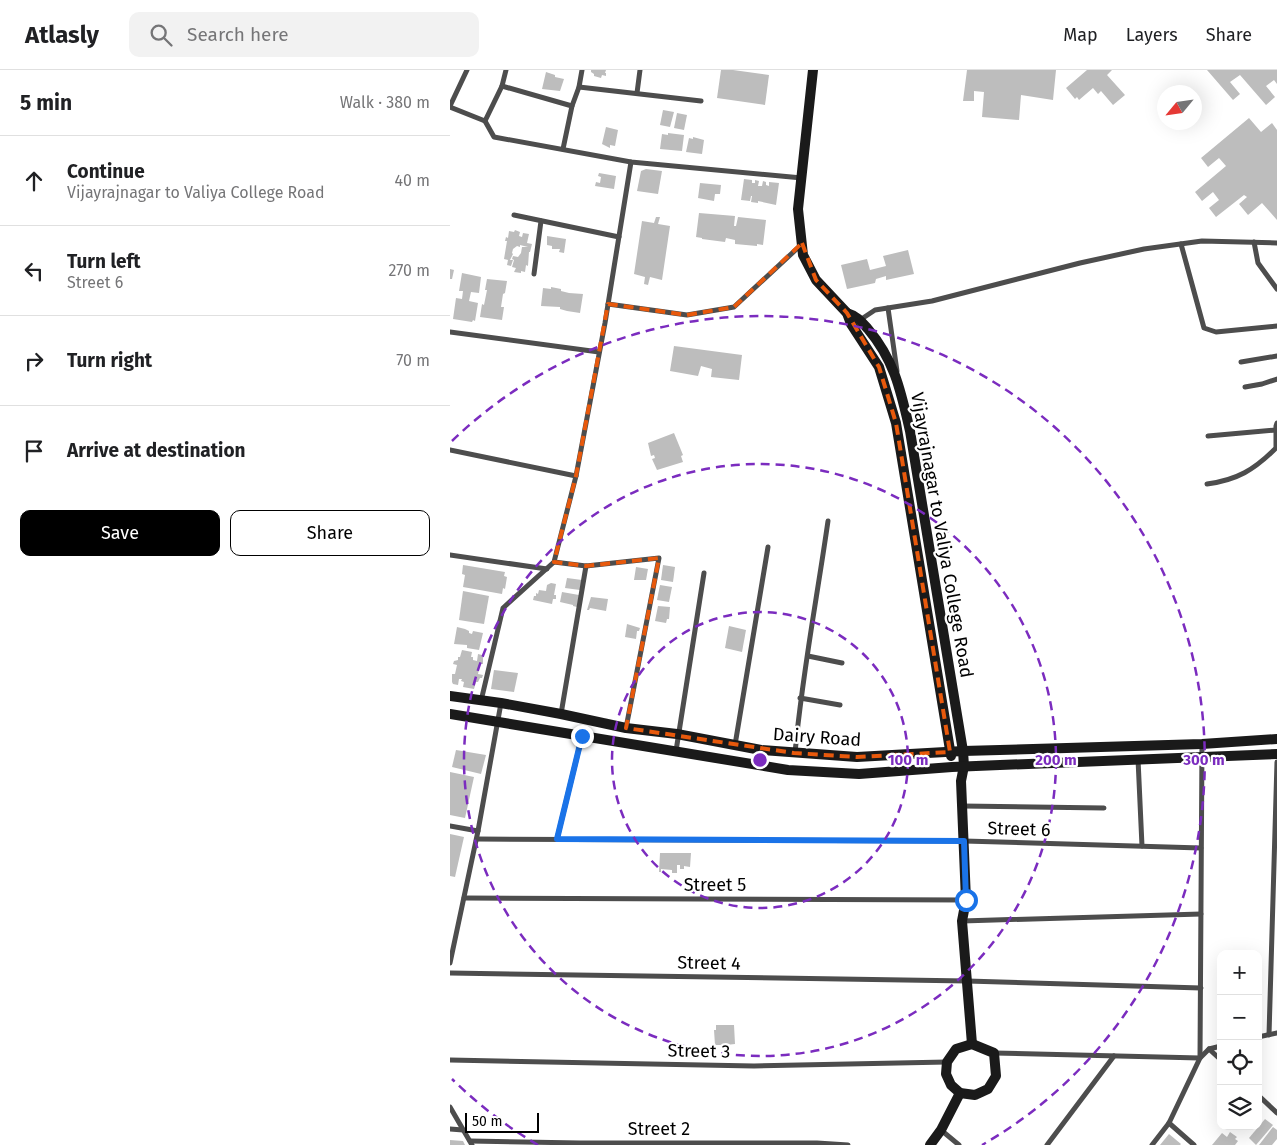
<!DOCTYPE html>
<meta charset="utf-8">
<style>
body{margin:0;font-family:"Fira Sans",sans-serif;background:#f2f2f2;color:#202124}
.controls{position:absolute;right:15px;bottom:15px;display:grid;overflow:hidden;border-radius:10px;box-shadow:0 5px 20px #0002}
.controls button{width:45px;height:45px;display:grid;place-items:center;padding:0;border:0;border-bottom:1px solid #e0e0e0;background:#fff;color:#202124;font:25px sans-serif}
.compass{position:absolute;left:707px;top:15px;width:45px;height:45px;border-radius:50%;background:#fff;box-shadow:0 5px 20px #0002;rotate:241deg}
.scale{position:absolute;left:15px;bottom:12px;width:74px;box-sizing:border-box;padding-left:5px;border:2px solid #000;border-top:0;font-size:14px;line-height:18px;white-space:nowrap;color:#000;-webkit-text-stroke:4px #fff;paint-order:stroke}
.stop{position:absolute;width:15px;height:15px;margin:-11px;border:4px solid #1a73e8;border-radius:50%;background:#fff}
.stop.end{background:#1a73e8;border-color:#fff;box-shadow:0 1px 5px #0008}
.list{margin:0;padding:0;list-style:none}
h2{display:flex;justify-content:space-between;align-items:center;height:65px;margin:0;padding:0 20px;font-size:21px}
h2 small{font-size:16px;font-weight:400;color:#757577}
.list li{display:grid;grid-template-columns:32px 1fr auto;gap:15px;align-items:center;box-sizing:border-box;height:90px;padding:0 20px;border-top:1px solid #e0e0e0}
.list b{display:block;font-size:19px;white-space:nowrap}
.list p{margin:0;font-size:16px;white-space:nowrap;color:#757577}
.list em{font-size:16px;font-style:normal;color:#757577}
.actions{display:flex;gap:10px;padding:15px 20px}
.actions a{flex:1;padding:11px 0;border:1px solid #000;border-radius:10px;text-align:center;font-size:18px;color:#000}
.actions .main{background:#000;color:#fff}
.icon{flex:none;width:28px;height:28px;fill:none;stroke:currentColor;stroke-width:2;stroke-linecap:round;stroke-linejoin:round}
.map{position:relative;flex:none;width:827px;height:1075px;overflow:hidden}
header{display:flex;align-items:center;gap:30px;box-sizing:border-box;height:70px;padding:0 25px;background:#fff;border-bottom:1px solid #e0e0e0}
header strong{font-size:24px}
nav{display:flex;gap:28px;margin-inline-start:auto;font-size:18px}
.search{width:350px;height:45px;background:#f2f2f2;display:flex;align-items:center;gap:12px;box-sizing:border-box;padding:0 18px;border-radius:10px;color:#757577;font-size:19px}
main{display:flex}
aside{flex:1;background:#fff}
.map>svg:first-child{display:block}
</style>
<header>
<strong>Atlasly</strong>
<div class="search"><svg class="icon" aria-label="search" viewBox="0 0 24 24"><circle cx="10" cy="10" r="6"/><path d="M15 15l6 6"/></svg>Search here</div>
<nav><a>Map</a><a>Layers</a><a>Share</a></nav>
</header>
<main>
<aside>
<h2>5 min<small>Walk · 380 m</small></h2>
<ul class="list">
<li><svg class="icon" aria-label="ahead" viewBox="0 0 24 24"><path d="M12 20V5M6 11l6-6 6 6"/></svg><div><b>Continue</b><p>Vijayrajnagar to Valiya College Road</p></div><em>40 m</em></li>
<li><svg class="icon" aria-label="left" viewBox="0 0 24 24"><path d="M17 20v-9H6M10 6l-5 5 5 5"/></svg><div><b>Turn left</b><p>Street 6</p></div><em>270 m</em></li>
<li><svg class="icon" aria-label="right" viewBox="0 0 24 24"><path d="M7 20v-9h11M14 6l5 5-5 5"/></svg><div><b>Turn right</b></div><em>70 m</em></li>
<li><svg class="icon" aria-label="arrive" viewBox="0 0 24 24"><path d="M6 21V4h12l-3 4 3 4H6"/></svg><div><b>Arrive at destination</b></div></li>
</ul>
<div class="actions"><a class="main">Save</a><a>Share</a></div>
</aside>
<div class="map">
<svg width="827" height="1075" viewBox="0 0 827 1075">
<rect width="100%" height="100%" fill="#fff"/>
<g fill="#bdbdbd">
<path d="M141,0H156L155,3H156V6L152,5L151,8L144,6V4L141,2Z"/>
<path d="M271,0H283L319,5L315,35L267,28Z"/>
<path d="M517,0H606L603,30L571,25L569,50L532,47L534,22L524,21V31H513Z"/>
<path d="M637,0H662L657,5L675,25L663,35L651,21L648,24L643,18L629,30L627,27L625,29L616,18Z"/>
<path d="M757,0H827V14L824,10L816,16L825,27L816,35L790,5L780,12L790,24L783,30Z"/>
<path d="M96,2L105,5V7L114,9L110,21L92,19Z"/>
<path d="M213,40L224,42L220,57L210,55Z"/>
<path d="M227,43L237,45L234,60L224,58Z"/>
<path d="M799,48L811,62L822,53L827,60V150L812,133L798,145L789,134L797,127L794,125L766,147L759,138L769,130L763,122L752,131L745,122L776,96L769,88L758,97L751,88Z"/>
<path d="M156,57L168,60L165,76L160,75V78L152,74Z"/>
<path d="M218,63L234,65L232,81L210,79L212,64L218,65Z"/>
<path d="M243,67L254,70L252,84L236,82L239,68L243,69Z"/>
<path d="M196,99L212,101L208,124L187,121L191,101Z"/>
<path d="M149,103L166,106L164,119L145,116L146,112L150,113L151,107L148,106Z"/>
<path d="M294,109L302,110V113H305V110L309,111L308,116H312L313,111L316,112V115L319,116V112L329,113L326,135L308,131V133L301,132L302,126H301L300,131L291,130Z"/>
<path d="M250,113L271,115L270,124H265L264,131L248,128Z"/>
<path d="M249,143L285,146L284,156H286L288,147L316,150L313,175L307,174V176L285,174V170L276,168L275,172L252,169V168L246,167Z"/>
<path d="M206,147H210L208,154L220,156L212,210L200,207L198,215L194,214L195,207L184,204L192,151L204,153Z"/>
<path d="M65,160L70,162L69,166L72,167L73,163L79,164L77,173L82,174L80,182H79L78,196L76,195L75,202L71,201V203L64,202L66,198L62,197L64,190L62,189L63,186L68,187L71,183L72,177H78L70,175V177L67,176L63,179L62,183L63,184L60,190H63L61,196L57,195L58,190L54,189L57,171H55L56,167L58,168L59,161L64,162Z"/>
<path d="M97,166L116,169L114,183L109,182L110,179H102V176L97,175Z"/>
<path d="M458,180L464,204L436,210V206L426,209L425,213L397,219L391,195L417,189L420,200L436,196L433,186Z"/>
<path d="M0,199L4,200L2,209H0Z"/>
<path d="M12,203L31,207L29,223L21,222L19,231L28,233L25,251L23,250L22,252L3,249L6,228L12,229L13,221H9Z"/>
<path d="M37,209L57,211L55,223L53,224L51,237H54L52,250L30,247L32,234L34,235L37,220H35Z"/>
<path d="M101,217L111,219V221L119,223L133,224L130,243L117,241L110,239V237L91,236L93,218L101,219Z"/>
<path d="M224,276L292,285L289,310L261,307L262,299L251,296L248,306L220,301Z"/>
<path d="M224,363L233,385L231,386L233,392L207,400L202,389L205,388L204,385L201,386L198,373Z"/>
<path d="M13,495L55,502L54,506L57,507L55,519L53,518L52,524L13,517L15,505L12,504Z"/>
<path d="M213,495L225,497L223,512L211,510Z"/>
<path d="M186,497L198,499L196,510H184Z"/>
<path d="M117,508L132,510L130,520L115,518Z"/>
<path d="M101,513L106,514L104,525H106V529H103L102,534L83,530L84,526H86V523L88,524L89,520L96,521L97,515Z"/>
<path d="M210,515L222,517L219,532L207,530Z"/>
<path d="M13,521L39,526L34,554L9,550Z"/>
<path d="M112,522L129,525L127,537L123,536V535L110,532Z"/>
<path d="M141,527L158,529L156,541L140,538L139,540H137Z"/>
<path d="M208,536L220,537L219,549H217L216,553L205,551Z"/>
<path d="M177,554L190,558L189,561H187L186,569L175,567Z"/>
<path d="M279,556L296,560L292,582L275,578Z"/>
<path d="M7,557L15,559L19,561V563L22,564L23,561L33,563L29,580L17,578V575L4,574Z"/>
<path d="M12,580L22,582L21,587H23V590L27,591L28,584L32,585L33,587V594H30L28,604L33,605L32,608H30L28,612H26L24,619L13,617L14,612L11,611L12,609H9L8,615L3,614L2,612V604H5L7,595L3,594L4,591L8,590V587H10Z"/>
<path d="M44,600L68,603L64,622L41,619Z"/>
<path d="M6,680L36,685L31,704L2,697Z"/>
<path d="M0,702L24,707L15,748L0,745Z"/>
<path d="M0,764L14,767L5,807L0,806Z"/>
<path d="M210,783H241L240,797L234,796V799H230V795H227V803H222V800L211,799V802H209Z"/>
<path d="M266,955H284L285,974L276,975L274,977L273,975H265L264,960H266Z"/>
<path d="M815,1049L823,1055L806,1075L799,1068Z"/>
<path d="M823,1057L827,1060V1069L822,1075H809Z"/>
<path d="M780,1062L787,1067L785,1069L788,1071L785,1075H762L772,1063L777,1067Z"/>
<path d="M719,1064L731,1074L730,1075H710Z"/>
<path d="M0,1070L13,1071L15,1075H0Z"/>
</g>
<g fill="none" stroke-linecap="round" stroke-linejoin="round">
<g stroke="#4d4d4d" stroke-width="5">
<path d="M52,16L122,36L113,79"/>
<path d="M129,17L251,31"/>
<path d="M187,23L190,0"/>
<path d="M0,36L17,0"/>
<path d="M122,36L129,17L132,0"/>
<path d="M0,37L35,51L44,67L181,92L352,108"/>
<path d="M35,51L52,16L56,0"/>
<path d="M64,145L169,167"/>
<path d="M804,172L808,193L827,219"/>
<path d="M731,174L754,258L766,262L827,256"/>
<path d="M84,204L91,151"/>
<path d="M158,234L237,245L284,237L352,174"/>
<path d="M438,238L447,301"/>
<path d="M410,250L425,240L482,231L630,193L694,179L752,171L827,173"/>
<path d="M0,262L149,282"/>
<path d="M791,292L827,286"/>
<path d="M795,317L812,314L827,309"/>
<path d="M758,366L826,360"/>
<path d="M0,380L126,406"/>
<path d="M757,414C787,410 804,400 826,378V356L827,353"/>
<path d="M0,485L97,499"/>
<path d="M104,492L136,496L209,488L176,658"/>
<path d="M358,586L392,593"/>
<path d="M350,628L390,635"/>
<path d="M31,631L53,538L104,492L126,406L155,253L181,92"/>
<path d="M111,644L136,496"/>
<path d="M285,675L318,477"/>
<path d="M226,681L254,503"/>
<path d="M345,683C352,605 367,528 378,451"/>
<path d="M688,689L692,776"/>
<path d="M512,736L654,738"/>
<path d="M0,756L28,761"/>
<path d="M27,769L514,771L751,778"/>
<path d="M107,769L132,666"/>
<path d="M14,828L516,830"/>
<path d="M512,851L751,844"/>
<path d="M0,893L28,761L51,633"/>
<path d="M0,903L517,911L751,918"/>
<path d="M819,965L827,692"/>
<path d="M808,967L827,963"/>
<path d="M759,979L771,990"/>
<path d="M544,983L750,988L759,979L771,976"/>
<path d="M0,990L304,996L497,992"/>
<path d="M808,1025L827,1043"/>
<path d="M0,1037L22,1075"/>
<path d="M719,1053L744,1075"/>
<path d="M0,1059L13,1060"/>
<path d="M491,1060L509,1075"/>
<path d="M20,1071L130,1073H367L398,1075"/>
<path d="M597,1075L664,986"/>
<path d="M702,1075L719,1053L750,988L752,674"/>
</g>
<g stroke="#1a1a1a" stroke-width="10">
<path d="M363,0L348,139L353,185L366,210L397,243L401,254L429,297L446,353L501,686"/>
<path d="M397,243C407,246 411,251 418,259C445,291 451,322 460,361L513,681L514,696L511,711L516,830L512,851L522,974"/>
<path d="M0,626L51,633L111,644L176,658L227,664L311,680L407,687L513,681L752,674L827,669"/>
<path d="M0,644L338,700L409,704L502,697L827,684"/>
<path d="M522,974L544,983L546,1006L538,1019L525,1025L510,1023L501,1015L496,1004L497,992L506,979Z"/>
<path d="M480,1075L491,1060L510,1023"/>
</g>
</g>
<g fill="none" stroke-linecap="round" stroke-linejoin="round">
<path stroke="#1a73e8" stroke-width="6" d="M132,666L107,769L514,771L516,830"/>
</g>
<path fill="none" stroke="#e8590c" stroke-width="4" stroke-dasharray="10 6" stroke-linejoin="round" d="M352,173L366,210L397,243L429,297L446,353L500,682L407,687L344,683L176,658L209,488L136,496L104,492L126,406L158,234L237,245L284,237Z"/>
<g fill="none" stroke="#7b2cbf" stroke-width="2.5" stroke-dasharray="9 6">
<circle cx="310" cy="690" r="148"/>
<circle cx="310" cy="690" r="296"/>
<path d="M88 1075A444 444 0 0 1 2 1009M2 371A444 444 0 1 1 532 1075"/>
</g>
<g text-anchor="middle" stroke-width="4.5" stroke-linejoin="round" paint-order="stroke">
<g font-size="18" fill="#000" stroke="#fff">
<text transform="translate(492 465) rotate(80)" y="6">Vijayrajnagar to Valiya College Road</text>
<text transform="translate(367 667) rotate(4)" y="6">Dairy Road</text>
<text transform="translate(569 759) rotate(2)" y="6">Street 6</text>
<text x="265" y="821">Street 5</text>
<text transform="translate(259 893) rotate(1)" y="6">Street 4</text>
<text transform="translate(249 981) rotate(1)" y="6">Street 3</text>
<text x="209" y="1065">Street 2</text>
</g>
</g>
<circle cx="310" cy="690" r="8" fill="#7b2cbf" stroke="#fff" stroke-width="2.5"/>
<g font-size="15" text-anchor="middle" font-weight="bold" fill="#7b2cbf" stroke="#fff" stroke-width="4.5" stroke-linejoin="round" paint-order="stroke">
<text x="458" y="695">100 m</text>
<text x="606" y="695">200 m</text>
<text x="754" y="695">300 m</text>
</g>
</svg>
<div class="controls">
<button>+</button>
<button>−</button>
<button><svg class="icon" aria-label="locate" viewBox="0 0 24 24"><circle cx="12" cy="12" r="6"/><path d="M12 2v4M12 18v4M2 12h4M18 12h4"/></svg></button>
<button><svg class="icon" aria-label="layers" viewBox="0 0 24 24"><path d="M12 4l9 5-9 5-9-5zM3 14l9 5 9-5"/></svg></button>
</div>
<svg class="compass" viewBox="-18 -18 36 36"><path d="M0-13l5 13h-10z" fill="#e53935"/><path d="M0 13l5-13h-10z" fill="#757577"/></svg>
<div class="scale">50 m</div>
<div class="stop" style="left:516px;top:830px"></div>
<div class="stop end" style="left:132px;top:666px"></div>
</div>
</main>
